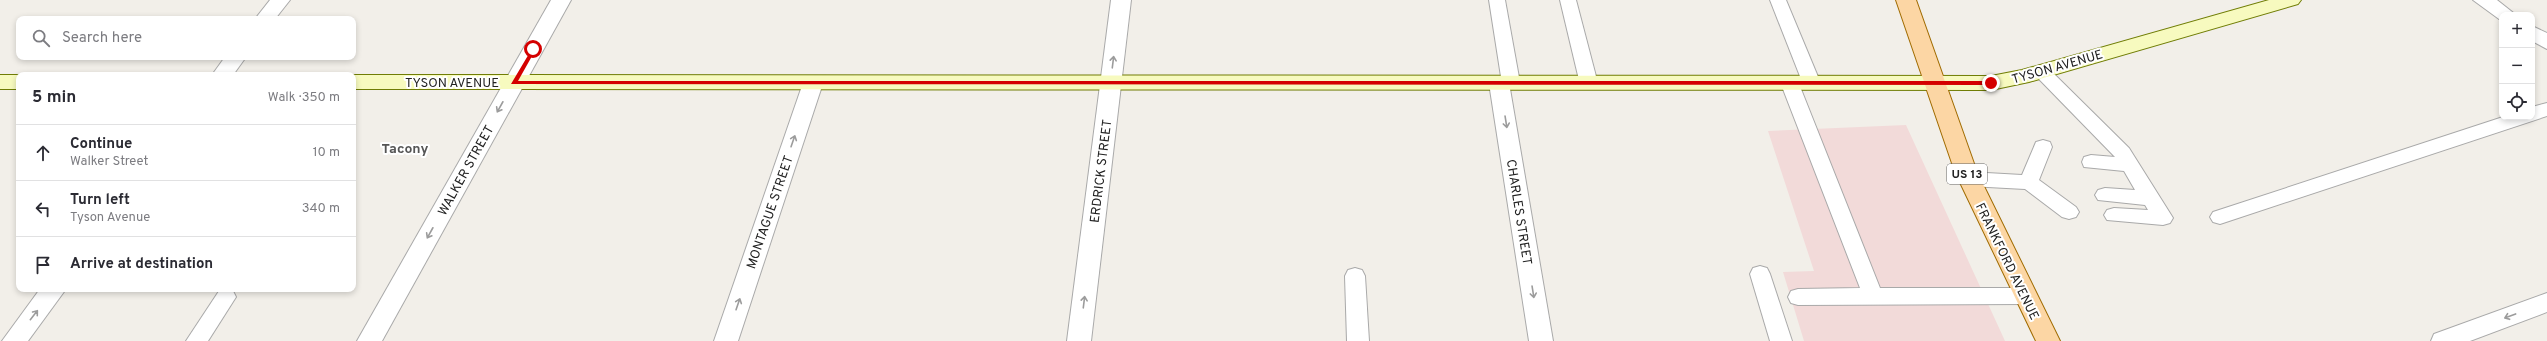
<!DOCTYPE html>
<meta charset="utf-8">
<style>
body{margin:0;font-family:Overpass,sans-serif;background:#f2f2f3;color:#2b2b33}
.controls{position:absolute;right:12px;top:12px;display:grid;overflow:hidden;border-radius:8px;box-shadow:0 2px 6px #0003}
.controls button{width:36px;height:36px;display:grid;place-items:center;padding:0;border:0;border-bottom:1px solid #e1e1e2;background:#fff;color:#2b2b33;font:20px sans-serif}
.stop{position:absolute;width:12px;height:12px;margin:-9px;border:3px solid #d40000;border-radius:50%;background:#fff}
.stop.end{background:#d40000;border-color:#fff;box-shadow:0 1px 4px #0008}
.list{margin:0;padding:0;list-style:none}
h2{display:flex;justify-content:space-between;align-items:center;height:52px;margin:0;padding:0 16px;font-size:17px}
h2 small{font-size:13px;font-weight:400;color:#7c7c81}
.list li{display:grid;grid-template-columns:26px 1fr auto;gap:12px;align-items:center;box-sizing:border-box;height:56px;padding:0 16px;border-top:1px solid #e1e1e2}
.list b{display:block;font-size:15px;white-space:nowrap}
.list p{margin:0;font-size:13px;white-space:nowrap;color:#7c7c81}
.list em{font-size:13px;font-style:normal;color:#7c7c81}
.icon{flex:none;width:22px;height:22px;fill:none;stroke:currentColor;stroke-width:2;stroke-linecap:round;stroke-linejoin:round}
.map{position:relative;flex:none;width:2547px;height:341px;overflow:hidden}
.search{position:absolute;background:#fff;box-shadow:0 2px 6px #0003;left:16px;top:16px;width:340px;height:44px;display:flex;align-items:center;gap:10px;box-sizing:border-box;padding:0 14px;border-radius:8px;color:#7c7c81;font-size:15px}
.panel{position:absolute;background:#fff;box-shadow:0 2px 6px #0003;left:16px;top:72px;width:340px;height:220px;border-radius:8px}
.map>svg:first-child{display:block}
</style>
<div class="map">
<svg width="2547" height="341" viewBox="0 0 2547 341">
<rect width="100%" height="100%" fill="#f2efe9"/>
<path fill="#f2dad9" d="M1906,125L2005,341H1804L1783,272L1814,271L1768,131Z"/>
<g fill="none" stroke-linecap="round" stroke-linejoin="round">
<g stroke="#a9a9a9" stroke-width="2">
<g id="lane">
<path d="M1489,0H1505L1520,83L1517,87H1505L1502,83Z"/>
<path d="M1560,0H1576L1598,84L1595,88H1583L1580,84Z"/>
<path d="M1770,0H1786L1821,84L1818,88H1806L1803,84Z"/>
<path d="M2041,65L2047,67L2129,148L2173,218L2170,223L2163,225L2107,220L2104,215L2107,210L2114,208L2148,210L2145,205L2098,200L2095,195L2098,190L2105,188L2135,190L2124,171L2084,167L2082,162L2084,157L2091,155L2115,157L2035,75L2032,71L2035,67Z"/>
<path d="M1790,78L1796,80L1799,84L1880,288H2026L2033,290L2036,296L2033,302L2026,304L1798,305L1791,303L1788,297L1791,291L1798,289L1860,288L1781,84L1784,80Z"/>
<path d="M2547,103V116L2220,224L2213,222L2210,217L2213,212L2503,117H2532V107Z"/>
<path d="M2043,140L2050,142L2052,147L2039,180L2076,207L2079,212L2076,217L2069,219L2062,217L2025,189L1969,186L1962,184L1959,179L1962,174L1969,172L2022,175L2036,142Z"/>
<path d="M1760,266L1767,268L1770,274L1792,341H1770L1750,274L1753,268Z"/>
<path d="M1355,268L1362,270L1365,276L1369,341H1347L1345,276L1348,270Z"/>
<path d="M226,289L233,291L236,297L208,341H186L219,291Z"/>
</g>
</g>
<g stroke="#a9a9a9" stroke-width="2">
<g id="street">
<path d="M270,0H290L275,19H255Z"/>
<path d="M551,0H571L382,341H357Z"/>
<path d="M1111,0H1131L1091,341H1067Z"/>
<path d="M2473,0H2497L2516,15H2502V20L2499,19Z"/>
<path d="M2532,26L2547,33V49L2532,41Z"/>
<path d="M225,57H246L233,75H212Z"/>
<path d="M813,76L820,78L823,83L738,341H714L803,83L806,78Z"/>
<path d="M1499,76L1506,78L1509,83L1553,341H1529L1489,83L1492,78Z"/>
<path d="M40,289H66L28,341H2Z"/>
<path d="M2547,293V312L2470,341H2431L2434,334Z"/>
</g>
</g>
<g stroke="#707d05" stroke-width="2">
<g id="secondary">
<path d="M2269,0H2301L2298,4L2029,82L1991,90L353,89V75L1991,76L2022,70Z"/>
<rect x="0" y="75" width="19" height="14"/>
</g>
</g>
<g stroke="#a06b00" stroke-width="2">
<path id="primary" d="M1896,0H1916L1977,172L2060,341H2036L1955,172Z"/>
</g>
<use href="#lane" fill="#fff" fill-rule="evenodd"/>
<use href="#street" fill="#fff" fill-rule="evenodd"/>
<use href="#secondary" fill="#f7fabf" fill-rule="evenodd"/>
<use href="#primary" fill="#fcd6a4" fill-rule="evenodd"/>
</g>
<defs><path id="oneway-shaft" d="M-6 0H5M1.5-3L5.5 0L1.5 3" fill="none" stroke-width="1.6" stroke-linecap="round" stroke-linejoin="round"/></defs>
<g stroke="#9c9c9c">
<use href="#oneway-shaft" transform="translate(1113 62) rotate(-83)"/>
<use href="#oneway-shaft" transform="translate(500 107) rotate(119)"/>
<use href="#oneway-shaft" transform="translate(1506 122) rotate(81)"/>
<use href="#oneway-shaft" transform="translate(793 141) rotate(-71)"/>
<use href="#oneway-shaft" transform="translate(430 233) rotate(119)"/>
<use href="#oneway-shaft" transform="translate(1533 292) rotate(81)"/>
<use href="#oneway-shaft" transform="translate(1084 302) rotate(-83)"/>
<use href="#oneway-shaft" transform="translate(738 304) rotate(-71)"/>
<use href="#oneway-shaft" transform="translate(34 315) rotate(-52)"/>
<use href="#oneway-shaft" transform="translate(2510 316) rotate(160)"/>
</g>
<path fill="#d40000" d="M533,47L536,49L518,81H1991L1994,83L1991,85L511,84Z"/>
<g text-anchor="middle" stroke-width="4" stroke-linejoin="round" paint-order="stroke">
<rect fill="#fff" stroke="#646464" stroke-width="1" x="1947" y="164" width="40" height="20" rx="3"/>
<g font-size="12" font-weight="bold" fill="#222">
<text x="1967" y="178">US 13</text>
</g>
<g font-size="13" fill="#222" stroke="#fff">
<text transform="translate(2057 66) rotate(-16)" y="5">TYSON AVENUE</text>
<text x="452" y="87">TYSON AVENUE</text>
<text transform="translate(465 170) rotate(-61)" y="5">WALKER STREET</text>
<text transform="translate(1100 171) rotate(-83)" y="5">ERDRICK STREET</text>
<text transform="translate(769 212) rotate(-71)" y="5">MONTAGUE STREET</text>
<text transform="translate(1520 212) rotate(81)" y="5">CHARLES STREET</text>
<text transform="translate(2008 261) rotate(64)" y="5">FRANKFORD AVENUE</text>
</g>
<g font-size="14" font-weight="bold" fill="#555" stroke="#fff">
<text x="405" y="153">Tacony</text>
</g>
</g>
</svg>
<div class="controls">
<button>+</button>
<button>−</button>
<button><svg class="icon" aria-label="locate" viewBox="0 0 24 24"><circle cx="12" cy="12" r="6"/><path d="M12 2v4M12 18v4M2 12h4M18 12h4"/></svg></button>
</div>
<div class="stop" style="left:533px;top:49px"></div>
<div class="stop end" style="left:1991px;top:83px"></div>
<div class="search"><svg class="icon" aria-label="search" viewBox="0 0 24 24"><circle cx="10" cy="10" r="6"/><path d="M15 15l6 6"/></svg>Search here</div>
<section class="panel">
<h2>5 min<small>Walk · 350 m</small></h2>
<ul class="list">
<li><svg class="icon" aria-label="ahead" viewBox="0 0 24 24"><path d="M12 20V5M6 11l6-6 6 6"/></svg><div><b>Continue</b><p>Walker Street</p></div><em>10 m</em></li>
<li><svg class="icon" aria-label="left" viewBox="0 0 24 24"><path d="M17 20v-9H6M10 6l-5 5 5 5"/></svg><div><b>Turn left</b><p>Tyson Avenue</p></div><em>340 m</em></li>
<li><svg class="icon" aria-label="arrive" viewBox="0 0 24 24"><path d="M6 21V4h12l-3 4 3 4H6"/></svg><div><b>Arrive at destination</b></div></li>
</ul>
</section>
</div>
